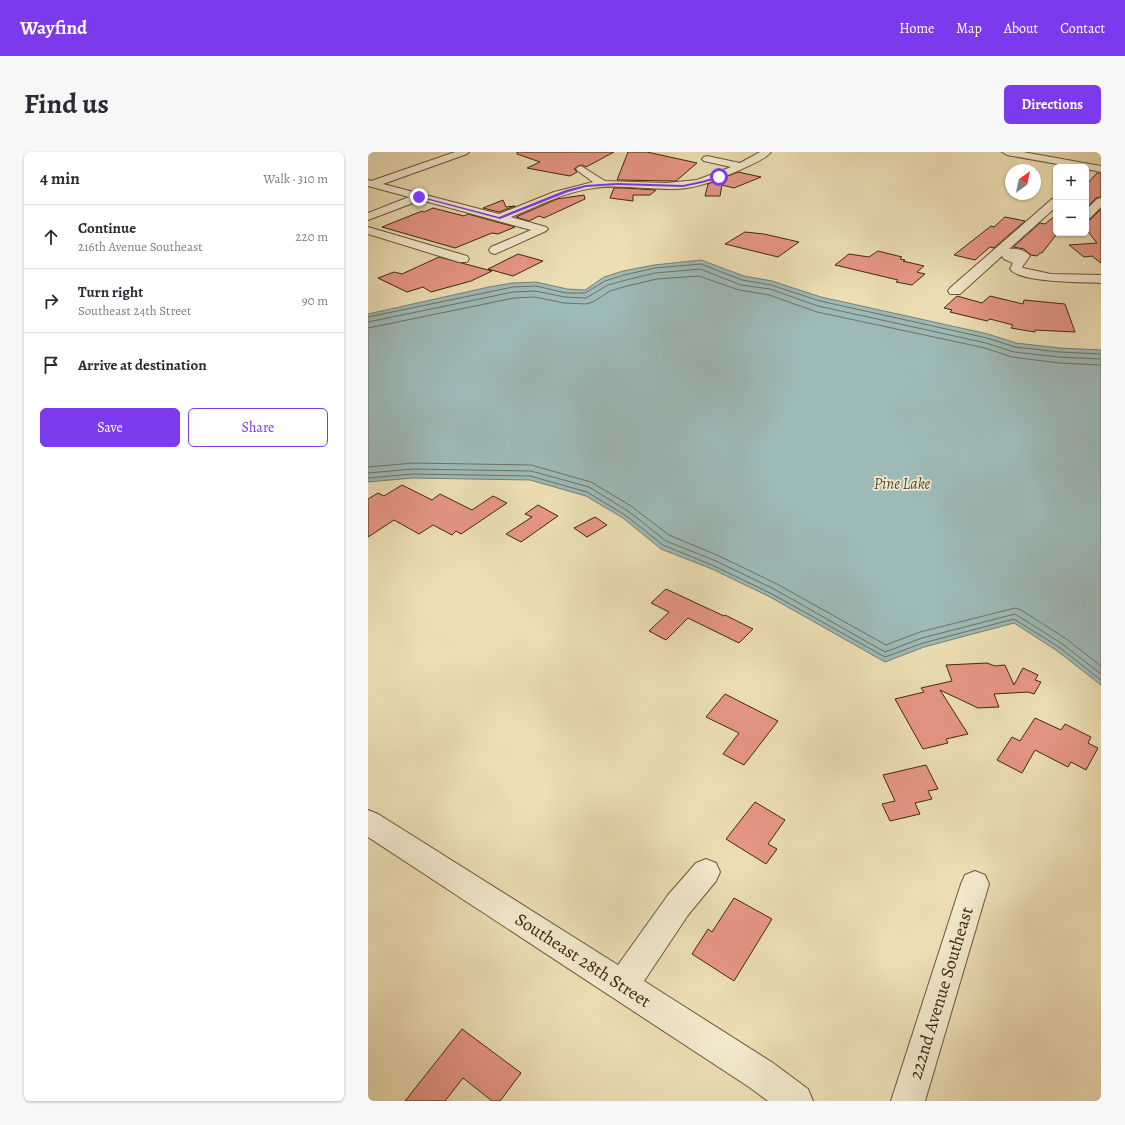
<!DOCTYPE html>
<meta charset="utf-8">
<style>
body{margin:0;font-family:Alegreya,serif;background:#f7f7f7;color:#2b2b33}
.controls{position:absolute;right:12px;top:12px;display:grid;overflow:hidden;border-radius:6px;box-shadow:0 1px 3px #0004}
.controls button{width:36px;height:36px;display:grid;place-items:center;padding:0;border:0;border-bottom:1px solid #e1e1e2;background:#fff;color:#2b2b33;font:20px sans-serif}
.compass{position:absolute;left:637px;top:12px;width:36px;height:36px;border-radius:50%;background:#fff;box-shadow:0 1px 3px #0004;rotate:33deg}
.stop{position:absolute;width:12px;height:12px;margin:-9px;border:3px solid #7c3aed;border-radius:50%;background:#fff}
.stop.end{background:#7c3aed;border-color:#fff;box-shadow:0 1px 4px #0008}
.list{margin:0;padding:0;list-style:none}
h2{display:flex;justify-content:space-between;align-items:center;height:52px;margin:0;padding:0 16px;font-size:17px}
h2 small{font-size:13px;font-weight:400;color:#7c7c81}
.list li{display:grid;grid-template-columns:26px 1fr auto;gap:12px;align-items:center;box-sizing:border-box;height:64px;padding:0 16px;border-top:1px solid #e1e1e2}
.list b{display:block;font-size:15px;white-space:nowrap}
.list p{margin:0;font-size:13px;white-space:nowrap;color:#7c7c81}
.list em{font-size:13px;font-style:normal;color:#7c7c81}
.actions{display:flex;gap:8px;padding:12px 16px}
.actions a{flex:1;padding:9px 0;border:1px solid #7c3aed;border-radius:6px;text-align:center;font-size:14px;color:#7c3aed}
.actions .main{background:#7c3aed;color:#fff}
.icon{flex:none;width:22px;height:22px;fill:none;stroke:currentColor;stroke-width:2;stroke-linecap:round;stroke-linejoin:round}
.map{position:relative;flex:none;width:733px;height:949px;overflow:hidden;border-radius:6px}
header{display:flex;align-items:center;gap:24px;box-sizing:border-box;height:56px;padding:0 20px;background:#7c3aed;color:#fff}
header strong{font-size:19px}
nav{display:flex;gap:22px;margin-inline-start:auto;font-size:14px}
.intro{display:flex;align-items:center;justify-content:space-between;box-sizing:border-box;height:96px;padding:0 24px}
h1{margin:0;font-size:28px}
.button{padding:10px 18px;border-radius:6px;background:#7c3aed;color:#fff;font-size:14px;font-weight:700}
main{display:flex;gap:24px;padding:0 24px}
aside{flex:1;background:#fff;border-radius:6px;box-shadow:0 1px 3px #0004}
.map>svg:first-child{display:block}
</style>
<header>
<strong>Wayfind</strong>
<nav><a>Home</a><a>Map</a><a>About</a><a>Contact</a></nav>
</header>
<div class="intro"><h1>Find us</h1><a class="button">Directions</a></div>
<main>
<aside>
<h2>4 min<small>Walk · 310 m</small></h2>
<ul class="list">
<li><svg class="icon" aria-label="ahead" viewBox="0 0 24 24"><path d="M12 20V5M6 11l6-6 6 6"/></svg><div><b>Continue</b><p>216th Avenue Southeast</p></div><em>220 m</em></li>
<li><svg class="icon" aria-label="right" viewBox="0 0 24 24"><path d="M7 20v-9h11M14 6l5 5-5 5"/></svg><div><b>Turn right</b><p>Southeast 24th Street</p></div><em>90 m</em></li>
<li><svg class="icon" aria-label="arrive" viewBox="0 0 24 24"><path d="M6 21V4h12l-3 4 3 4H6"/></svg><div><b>Arrive at destination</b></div></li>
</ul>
<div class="actions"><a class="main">Save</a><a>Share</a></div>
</aside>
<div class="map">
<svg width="733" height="949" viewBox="0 0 733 949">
<rect width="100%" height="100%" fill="#eddfb5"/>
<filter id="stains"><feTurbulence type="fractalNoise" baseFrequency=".005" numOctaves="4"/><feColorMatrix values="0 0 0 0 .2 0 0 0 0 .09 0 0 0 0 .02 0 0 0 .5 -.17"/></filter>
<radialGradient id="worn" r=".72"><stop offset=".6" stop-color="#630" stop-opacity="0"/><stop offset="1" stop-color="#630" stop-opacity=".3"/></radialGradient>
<path fill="#9dbab8" stroke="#778072" d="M333,108L376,124L404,129L453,145L620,182L648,191L692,196L733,198V533L688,498L646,471L556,495L517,510L402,445L344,417L293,397L255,366L218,344L162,328L44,326L0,330V162L121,135L144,131L168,130L199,137L217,138L236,125L255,119L286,113Z"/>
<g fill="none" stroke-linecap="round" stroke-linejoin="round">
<g stroke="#6e7161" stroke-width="1">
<path d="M0,165L145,135L168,134L198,141H217L237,129L256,123L287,116L333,112L374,128L403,133L452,149L619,186L647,195L691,200L733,202"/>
<path d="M0,170L145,140L167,139L197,145L218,146L240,133L258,128L287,121L332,117L373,133L402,137L450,154L618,191L646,200L691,205L733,207"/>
<path d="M0,176L146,146L167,145L196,151L218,152L225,150L242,139L259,134L289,127L331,124L371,138L401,143L449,160L617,196L644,205L691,211L733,213"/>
<path d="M0,315L45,311L163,313L223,330L263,354L301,383L351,404L409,432L518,493L552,480L647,456L653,458L697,486L733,514"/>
<path d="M0,321L45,317L163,319L221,335L260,359L298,389L348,409L406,437L517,500L554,486L647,462L693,491L733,522"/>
<path d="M0,326L45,322L162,324L219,340L257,363L295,393L346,414L404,442L517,505L555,491L646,467L691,495L733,528"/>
</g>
</g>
<g fill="#e79787" stroke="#3e280a">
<path d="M149,0H246L218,15L214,13L210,14L206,17L209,20L202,24L159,16L172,10L149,2Z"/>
<path d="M260,0H279L329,11L308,29L249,28Z"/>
<path d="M370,20L393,25L366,36L354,33L352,44H337L340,32Z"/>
<path d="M729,21H733V45L728,46L718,56V33Z"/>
<path d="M246,36H256L288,38L282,43H265V49L242,46Z"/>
<path d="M216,43L217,47L176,66L171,64L161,69L148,65L189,47Z"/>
<path d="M135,48L138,55L147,54L131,60L115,56Z"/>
<path d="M65,56L96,64L100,62L147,75L130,82L124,81L87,96L14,75L54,59L56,60Z"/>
<path d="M733,57V111L724,104L716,105L701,93L729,91L718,77V68L723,67Z"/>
<path d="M688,63V83L674,101H672L669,104L663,103L656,97L645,95L672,71L677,72Z"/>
<path d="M637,65L657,69L626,96L622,95L607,108L586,103L623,74L626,75Z"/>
<path d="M377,80L396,82L431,90L410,105L357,92Z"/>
<path d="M510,99L534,105L532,107L537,108L535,109L556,114L549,120L557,122L544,133L528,130L530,128L467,113L481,102L501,105Z"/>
<path d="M150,102L175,109L145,124L120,117Z"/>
<path d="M71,105L124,119L103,129L63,140L55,135L39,140L10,126L26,120L34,122Z"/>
<path d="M589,144L614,151L622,144L655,152L656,148L697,152L707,180L667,178V180L643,176L645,173L622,167L619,169L582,160L584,158L576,156Z"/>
<path d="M34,333L64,348L72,342L104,358L125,344L139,351L93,382L88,379L84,383L65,373L51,382L26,368L0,385V347L10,341L16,344Z"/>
<path d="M170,353L190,364L153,390L138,382L164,365L157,362Z"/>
<path d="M227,365L239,373L219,385L206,376Z"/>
<path d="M298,437L356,464L357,463L385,477L371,491L320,466L298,488L281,479L301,460L283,451Z"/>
<path d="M619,511L627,514L637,513L646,533L655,516L670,523L667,528L673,530L666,542L660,540L626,542L631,555L610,556L572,538L600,582L578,587L580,591L555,597L527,547L556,540L553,536L584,529L578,513Z"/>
<path d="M357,542L410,569L376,613L355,602L371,581L338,565Z"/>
<path d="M667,566L693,578L697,572L723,585L720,591L730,596L718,618L703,610L700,615L667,598L654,621L629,608L644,585L652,589Z"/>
<path d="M558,613L570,637L560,639L564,647L547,651L552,662L522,669L514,652L527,649L515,623Z"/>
<path d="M387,650L417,668L400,692L409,697L398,712L358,687Z"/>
<path d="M366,746L404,767L366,829L324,802L340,777L344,780Z"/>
<path d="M94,877L153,921L132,949H124L95,926L77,949H37Z"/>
</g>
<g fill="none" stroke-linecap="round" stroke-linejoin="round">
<g stroke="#6a5635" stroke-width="2">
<g id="minor">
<path d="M87,0H101L99,2L15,32L131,62L186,40L225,30L210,19L208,17L210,15L213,14L237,29L298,31L329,28L363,15L336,9L334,7L336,5L339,4L372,11L392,0H403C395,9 382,13 372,18C351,27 331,36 308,37C280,38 253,32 226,36C196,40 170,54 143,65L178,75L180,77L178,79L127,102L123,101L121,98L123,95L163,78L53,48L0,68V61L41,45L0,34V28L3,29Z"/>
<path d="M634,0H655L733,14V20L718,17V15H706L639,3Z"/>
<path d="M688,46V55L641,97C648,96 658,98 662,104L654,115L655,116L683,122L733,123V131C715,130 652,131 642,117L645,111L636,107L634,104L592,142H582L580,139L582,136L684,47Z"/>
<path d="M733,46V55L722,66L718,67V58L729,47Z"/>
<path d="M0,75L99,104L101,107L99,110H91L0,82Z"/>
<path d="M0,658L10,662L250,813L300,743L328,711L338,707L348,711L352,720L348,729L320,763L276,829L405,911L440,937L445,949H400L381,935L0,685Z"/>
<path d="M607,719L617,723L621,732L557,949H523L593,732L597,723Z"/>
</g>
</g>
<use href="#minor" fill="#f3eacf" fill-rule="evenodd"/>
</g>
<path fill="#7c3aed" d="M351,24L352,26L334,31L315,35L249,33L218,35L200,40L132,67L50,45L51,44L131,65L198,38L218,33L249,31L315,33L334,29Z"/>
<g text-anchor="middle" stroke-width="3.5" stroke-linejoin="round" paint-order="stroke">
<g font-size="16" font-style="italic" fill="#564c36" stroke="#f3eacf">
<text x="534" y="337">Pine Lake</text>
</g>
<g font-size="18" fill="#3e280a" stroke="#f3eacf">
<text transform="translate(215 808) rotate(33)" y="6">Southeast 28th Street</text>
<text transform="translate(573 841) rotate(-73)" y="6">222nd Avenue Southeast</text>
</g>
</g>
<rect width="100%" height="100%" filter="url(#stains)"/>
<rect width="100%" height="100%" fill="url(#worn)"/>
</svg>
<div class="controls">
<button>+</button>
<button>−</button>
</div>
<svg class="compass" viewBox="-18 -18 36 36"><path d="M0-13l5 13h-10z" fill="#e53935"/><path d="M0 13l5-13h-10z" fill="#7c7c81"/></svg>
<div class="stop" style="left:351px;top:25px"></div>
<div class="stop end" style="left:51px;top:45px"></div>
</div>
</main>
